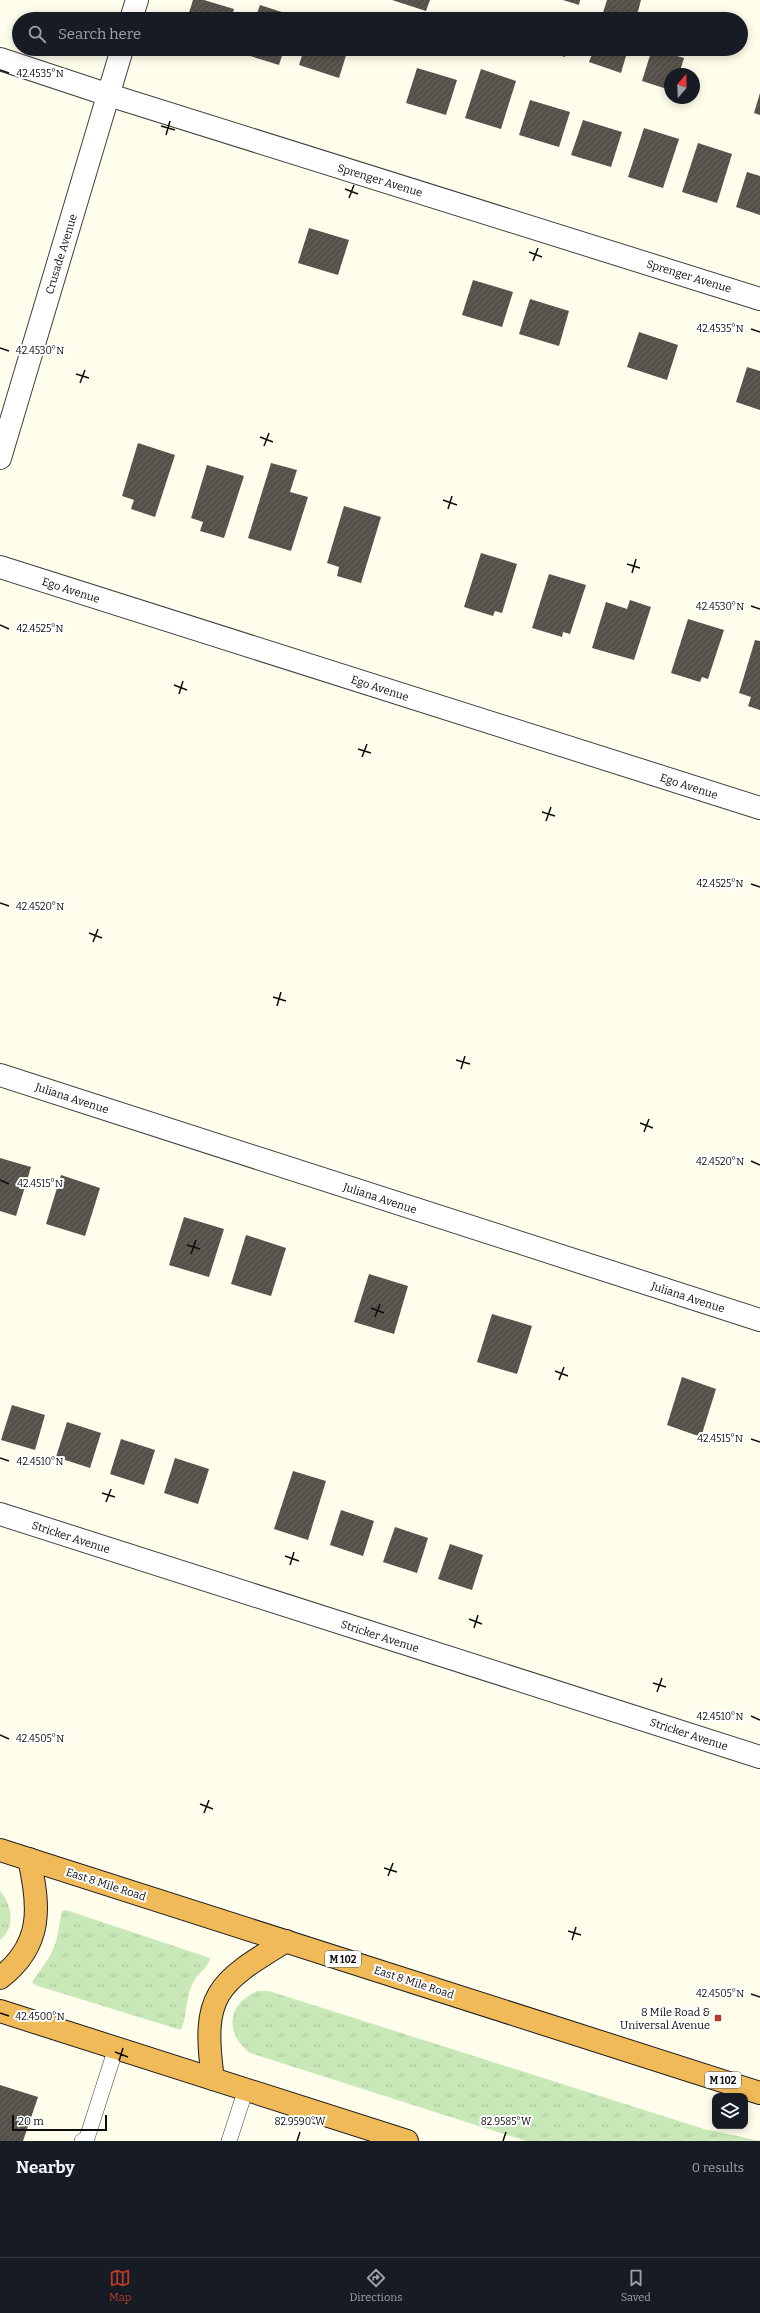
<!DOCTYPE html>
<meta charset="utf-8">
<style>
body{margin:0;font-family:Bitter,serif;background:#20242c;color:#f1f3f6}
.controls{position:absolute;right:12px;bottom:12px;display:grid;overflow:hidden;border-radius:8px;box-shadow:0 2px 10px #0003}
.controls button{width:36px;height:36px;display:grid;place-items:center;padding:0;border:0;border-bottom:1px solid #363941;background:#171b24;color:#f1f3f6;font:20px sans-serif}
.compass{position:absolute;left:664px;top:68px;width:36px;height:36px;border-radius:50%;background:#171b24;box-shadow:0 2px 10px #0003;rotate:19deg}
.scale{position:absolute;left:12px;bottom:10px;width:95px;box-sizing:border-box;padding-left:4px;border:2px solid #0d0d0d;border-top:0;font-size:11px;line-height:14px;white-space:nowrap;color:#0d0d0d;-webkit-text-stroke:3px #fff;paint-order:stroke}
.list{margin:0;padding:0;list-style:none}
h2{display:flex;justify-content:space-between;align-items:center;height:52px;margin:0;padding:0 16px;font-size:17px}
h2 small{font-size:13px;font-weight:400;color:#9ea1a6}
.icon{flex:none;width:22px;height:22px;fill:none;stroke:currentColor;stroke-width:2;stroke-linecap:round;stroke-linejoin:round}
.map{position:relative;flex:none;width:760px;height:2141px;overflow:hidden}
.search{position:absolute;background:#171b24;box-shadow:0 2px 10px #0003;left:12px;right:12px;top:12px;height:44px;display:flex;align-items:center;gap:10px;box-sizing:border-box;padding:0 14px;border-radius:22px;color:#9ea1a6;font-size:15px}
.sheet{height:116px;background:#171b24}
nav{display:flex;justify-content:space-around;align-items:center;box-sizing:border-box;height:56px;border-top:1px solid #363941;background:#171b24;font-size:11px;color:#9ea1a6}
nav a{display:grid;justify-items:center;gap:2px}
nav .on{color:#ba3b27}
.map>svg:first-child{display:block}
</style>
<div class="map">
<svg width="760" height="2141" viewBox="0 0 760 2141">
<defs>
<pattern id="grass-tufts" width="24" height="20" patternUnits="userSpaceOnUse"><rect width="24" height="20" fill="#c8e8b7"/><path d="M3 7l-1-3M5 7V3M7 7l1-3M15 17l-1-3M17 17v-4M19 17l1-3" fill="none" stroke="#abc69c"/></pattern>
<pattern id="building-hatch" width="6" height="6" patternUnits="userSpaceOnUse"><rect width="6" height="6" fill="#555049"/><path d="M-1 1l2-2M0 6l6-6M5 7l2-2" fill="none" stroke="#68645f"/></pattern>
</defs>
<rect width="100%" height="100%" fill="#fffeec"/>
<g fill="url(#grass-tufts)">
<path d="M0,1891C12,1904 16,1928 0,1940Z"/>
<path d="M66,1910L210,1958C209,1967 198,1973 194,1981C185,1996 188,2014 181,2030L35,1985L32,1982L50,1956L56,1942L62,1911Z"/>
<path d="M258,1991H269L704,2129L760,2141H526L250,2053C224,2033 227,2003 258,1991Z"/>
</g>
<g fill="url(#building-hatch)">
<path d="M193,0H204L234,9L231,19H187Z"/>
<path d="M392,0H430L426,11Z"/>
<path d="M563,0H580L579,5Z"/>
<path d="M607,0H641L636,19H612L602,16Z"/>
<path d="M260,5L294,16V19H255Z"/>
<path d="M544,14L560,19H542Z"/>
<path d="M246,49H284L279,65L244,54Z"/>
<path d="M304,49H348L339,78L299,65Z"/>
<path d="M542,49H567L565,57Z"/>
<path d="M594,49H628L621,73L589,62Z"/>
<path d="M652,49L684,58L679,74H670V90L642,81Z"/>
<path d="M417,68L457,80L446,115L406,103Z"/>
<path d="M481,69L516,81L501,129L465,118Z"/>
<path d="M760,93V115L754,113Z"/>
<path d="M530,100L570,112L559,147L519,135Z"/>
<path d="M583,120L622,132L611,167L571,155Z"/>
<path d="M644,128L679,139L663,188L628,177Z"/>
<path d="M698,143L732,154L717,203L682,192Z"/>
<path d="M747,172L760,176V215L736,207Z"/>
<path d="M309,228L349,240L338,275L298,263Z"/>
<path d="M473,280L513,292L502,327L462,315Z"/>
<path d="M530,299L569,311L559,346L519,334Z"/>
<path d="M639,332L678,345L667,380L627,367Z"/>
<path d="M747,367L760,371V410L736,402Z"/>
<path d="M138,443L175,455L155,517L131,509L134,500L122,496Z"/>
<path d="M271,463L297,470L290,492L308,497L291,551L248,538Z"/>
<path d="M207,465L244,476L224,538L200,531L203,522L191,518Z"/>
<path d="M344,506L381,517L361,583L337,576L339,567L327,563Z"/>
<path d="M481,553L517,564L502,613L495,611L493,616L464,607Z"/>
<path d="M549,574L586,585L570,634L563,632L562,637L532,628Z"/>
<path d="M630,600L651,607L634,660L592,648L606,602L627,609Z"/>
<path d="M688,619L724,630L708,679L702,677L700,682L671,673Z"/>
<path d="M755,640L760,641V710L748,706L751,697L739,693Z"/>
<path d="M0,1158L31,1167L16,1216L0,1211Z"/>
<path d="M61,1175L100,1188L85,1236L46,1224Z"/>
<path d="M184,1217L224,1229L209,1277L169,1265Z"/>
<path d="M246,1235L286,1248L271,1296L231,1284Z"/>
<path d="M369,1274L408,1286L394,1334L354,1322Z"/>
<path d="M492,1314L532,1326L517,1374L477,1362Z"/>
<path d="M682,1377L716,1389L701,1437L667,1425Z"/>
<path d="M12,1405L45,1415L35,1450L1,1440Z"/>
<path d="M67,1422L101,1433L90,1468L56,1457Z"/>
<path d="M121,1439L155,1450L144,1485L110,1474Z"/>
<path d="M175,1458L209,1469L198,1504L164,1493Z"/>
<path d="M293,1471L326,1481L308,1540L274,1529Z"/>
<path d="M341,1510L374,1521L363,1556L330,1545Z"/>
<path d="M395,1527L428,1538L417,1573L383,1562Z"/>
<path d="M450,1544L483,1555L472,1590L438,1579Z"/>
<path d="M0,2085L38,2097L23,2141H0Z"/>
</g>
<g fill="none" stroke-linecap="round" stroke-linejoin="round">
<g stroke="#404040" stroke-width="16">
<g id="lane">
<path d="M82,2141L87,2138L116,2048"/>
<path d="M229,2141L246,2089"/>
</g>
</g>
<g stroke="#404040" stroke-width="24">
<g id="street">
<path d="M131,19L137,0"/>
<path d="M0,59L109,95L760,299"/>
<path d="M0,458L122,49"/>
<path d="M0,567L760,808"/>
<path d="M0,1075L760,1320"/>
<path d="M0,1514L760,1757"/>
</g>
</g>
<g stroke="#1e1e1e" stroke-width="24">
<g id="highway">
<path d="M0,1850L760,2093"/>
<path d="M0,1978C43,1945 40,1907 29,1859"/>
<path d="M0,2011L407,2141"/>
<path d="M213,2079C201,1994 217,1983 286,1941"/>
</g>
</g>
<use href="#lane" stroke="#fff" stroke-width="15"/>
<use href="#street" stroke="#fff" stroke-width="22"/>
<use href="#highway" stroke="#f1ba58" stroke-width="22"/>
</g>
<path fill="none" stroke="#0d0d0d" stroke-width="1.5" d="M0,70L9,73M161,126L175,130M166,135L170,121M345,189L358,194M349,198L354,185M529,252L542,257M533,261L538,248M751,329L760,332M0,348L9,351M76,374L89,378M80,383L85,370M260,437L273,442M264,446L269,433M443,500L457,505M448,509L452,496M627,564L640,568M632,573L636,559M751,606L760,609M0,625L9,629M174,685L187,690M179,694L183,681M358,749L371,753M362,757L367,744M542,812L555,816M546,821L551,807M751,884L760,887M0,903L9,906M89,933L102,938M93,942L98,929M273,997L286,1001M277,1006L281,992M456,1060L470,1064M461,1069L465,1056M640,1123L653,1128M644,1132L649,1119M751,1161L760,1165M0,1180L9,1184M187,1245L200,1249M191,1254L196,1240M371,1308L384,1313M375,1317L380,1304M555,1371L568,1376M559,1380L564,1367M751,1439L760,1442M0,1458L9,1461M102,1493L115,1497M106,1502L111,1489M285,1556L299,1561M290,1565L294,1552M469,1619L482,1624M474,1628L478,1615M653,1683L666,1687M657,1692L662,1678M751,1716L760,1720M0,1735L9,1739M200,1804L213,1809M204,1813L209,1800M384,1868L397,1872M388,1876L393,1863M568,1931L581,1935M572,1940L576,1927M751,1994L760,1997M0,2013L9,2016M115,2052L128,2057M119,2061L123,2048M297,2141L300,2132M503,2141L506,2132"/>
<rect fill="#ba3b27" stroke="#fff" stroke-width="1.5" x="714" y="2014" width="8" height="8" rx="2"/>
<g text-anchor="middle" stroke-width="4" stroke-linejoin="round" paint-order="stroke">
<g fill="#fff" stroke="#565656" stroke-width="1">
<rect x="325" y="1951" width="36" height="16" rx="3"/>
<rect x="705" y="2072" width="36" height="16" rx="3"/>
</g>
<g font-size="10" font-weight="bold" fill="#0d0d0d">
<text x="343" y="1963">M 102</text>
<text x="723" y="2084">M 102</text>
</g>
<g font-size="11" fill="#0d0d0d" stroke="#fff">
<text transform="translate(380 180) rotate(17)" y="4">Sprenger Avenue</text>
<text transform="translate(61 254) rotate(-73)" y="4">Crusade Avenue</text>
<text transform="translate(689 276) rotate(17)" y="4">Sprenger Avenue</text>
<text transform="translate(71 590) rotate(18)" y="4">Ego Avenue</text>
<text transform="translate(380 688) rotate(18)" y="4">Ego Avenue</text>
<text transform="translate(689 786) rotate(18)" y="4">Ego Avenue</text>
<text transform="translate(72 1098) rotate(18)" y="4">Juliana Avenue</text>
<text transform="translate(380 1198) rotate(18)" y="4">Juliana Avenue</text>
<text transform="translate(688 1297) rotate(18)" y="4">Juliana Avenue</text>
<text transform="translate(71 1537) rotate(18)" y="4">Stricker Avenue</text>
<text transform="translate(380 1636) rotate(18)" y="4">Stricker Avenue</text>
<text transform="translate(689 1734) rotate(18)" y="4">Stricker Avenue</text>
<text transform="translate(106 1884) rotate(18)" y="4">East 8 Mile Road</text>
<text transform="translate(414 1982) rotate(18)" y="4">East 8 Mile Road</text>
</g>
<g font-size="11" fill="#0d0d0d" stroke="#fff" text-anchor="end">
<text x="710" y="2016">8 Mile Road &amp;<tspan x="710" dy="13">Universal Avenue</tspan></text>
</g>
</g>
<g font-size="10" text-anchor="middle" fill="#0d0d0d" stroke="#fff" stroke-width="4" stroke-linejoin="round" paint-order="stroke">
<text x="40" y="77">42.4535°N</text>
<text x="720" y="332">42.4535°N</text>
<text x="40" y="354">42.4530°N</text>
<text x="720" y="610">42.4530°N</text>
<text x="40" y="632">42.4525°N</text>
<text x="720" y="887">42.4525°N</text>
<text x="40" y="910">42.4520°N</text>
<text x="720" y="1165">42.4520°N</text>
<text x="40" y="1187">42.4515°N</text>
<text x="720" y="1442">42.4515°N</text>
<text x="40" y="1465">42.4510°N</text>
<text x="720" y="1720">42.4510°N</text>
<text x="40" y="1742">42.4505°N</text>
<text x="720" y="1997">42.4505°N</text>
<text x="40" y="2020">42.4500°N</text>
<text x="300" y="2125">82.9590°W</text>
<text x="506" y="2125">82.9585°W</text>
</g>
</svg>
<div class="controls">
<button><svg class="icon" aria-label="layers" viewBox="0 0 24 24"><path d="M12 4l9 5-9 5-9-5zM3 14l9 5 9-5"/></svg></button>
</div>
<svg class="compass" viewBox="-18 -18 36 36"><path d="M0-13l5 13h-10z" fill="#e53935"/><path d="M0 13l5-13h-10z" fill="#9ea1a6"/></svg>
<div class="scale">20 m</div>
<div class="search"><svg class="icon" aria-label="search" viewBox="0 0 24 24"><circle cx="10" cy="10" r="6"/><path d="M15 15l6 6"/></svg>Search here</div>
</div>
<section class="sheet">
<h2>Nearby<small>0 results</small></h2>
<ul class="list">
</ul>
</section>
<nav>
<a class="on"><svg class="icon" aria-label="map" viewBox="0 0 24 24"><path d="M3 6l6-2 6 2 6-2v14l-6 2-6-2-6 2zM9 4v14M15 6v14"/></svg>Map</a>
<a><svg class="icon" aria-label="directions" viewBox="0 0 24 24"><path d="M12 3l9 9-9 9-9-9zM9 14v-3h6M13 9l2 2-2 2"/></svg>Directions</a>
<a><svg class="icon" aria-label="saved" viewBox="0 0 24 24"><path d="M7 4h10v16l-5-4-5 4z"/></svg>Saved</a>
</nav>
